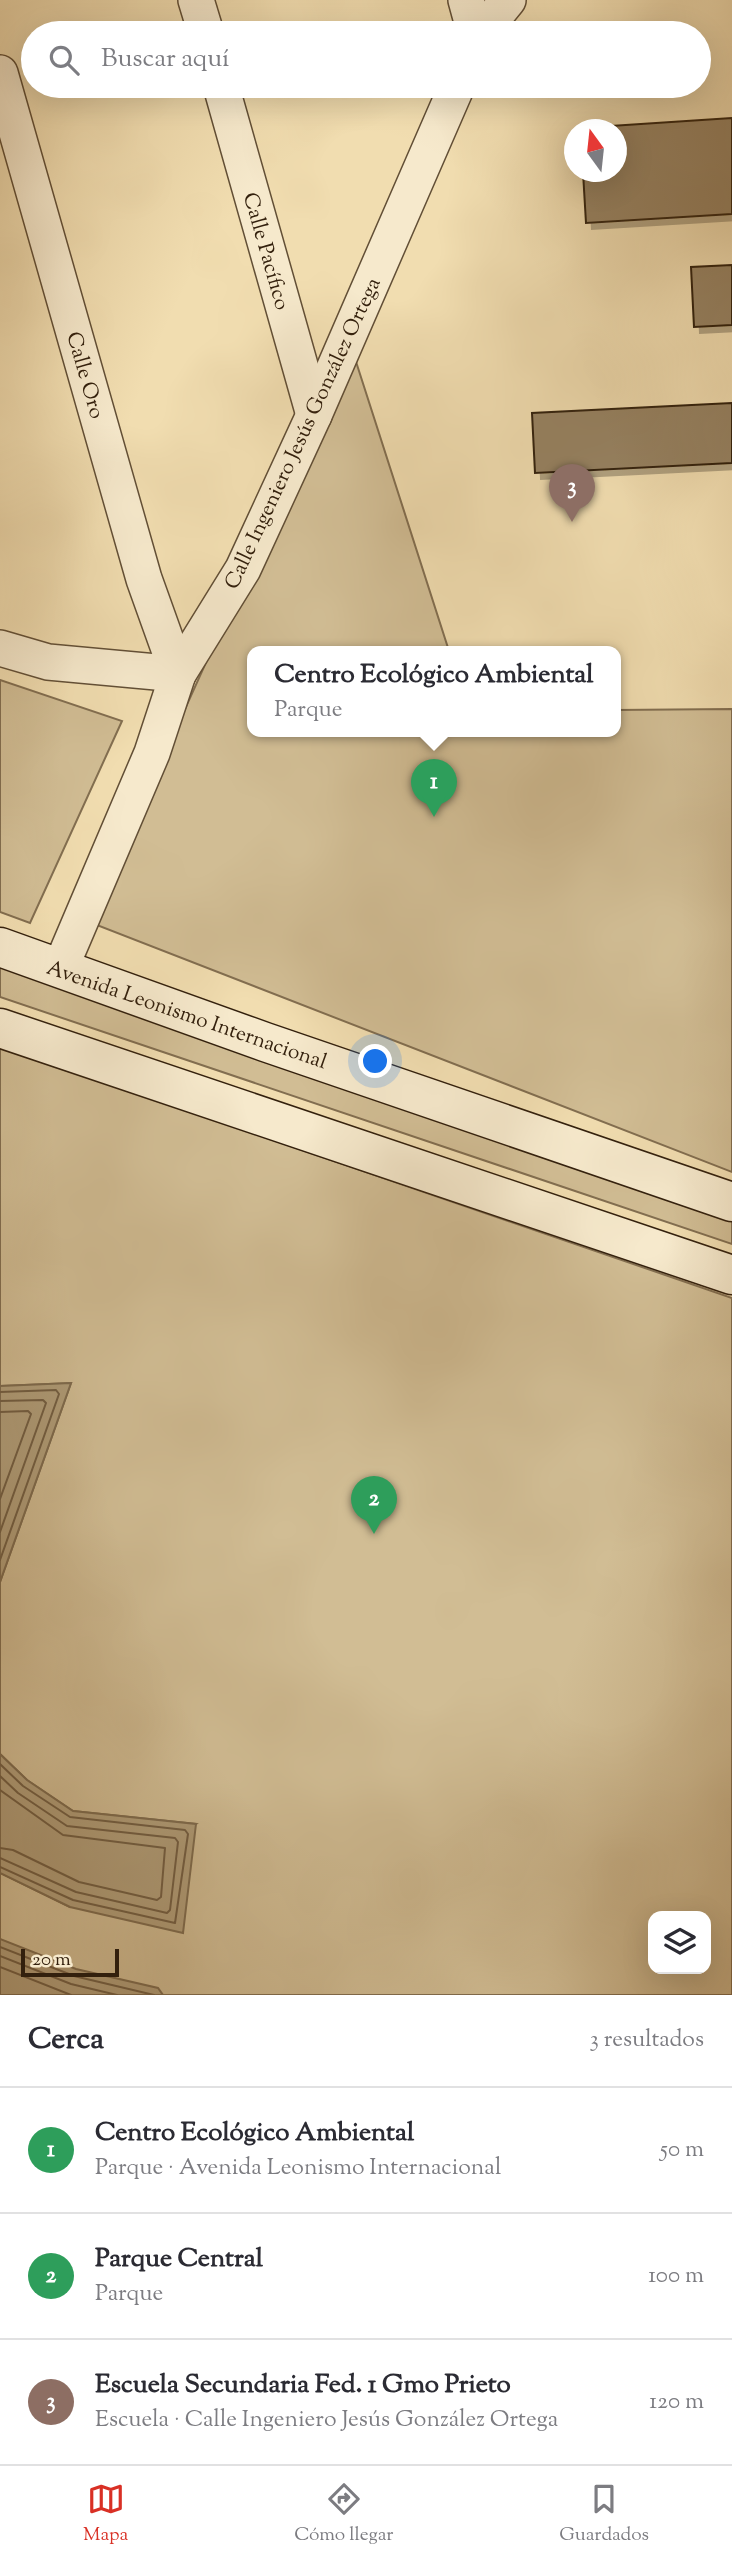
<!DOCTYPE html>
<html lang="es">
<meta charset="utf-8">
<style>
body{margin:0;font-family:"Sorts Mill Goudy",serif;background:#f7f7f7;color:#2b2b33}
.controls{position:absolute;right:21px;bottom:21px;display:grid;overflow:hidden;border-radius:14px;box-shadow:0 7px 28px #0002}
.controls button{width:63px;height:63px;display:grid;place-items:center;padding:0;border:0;border-bottom:2px solid #e1e1e2;background:#fff;color:#2b2b33;font:35px sans-serif}
.compass{position:absolute;left:564px;top:119px;width:63px;height:63px;border-radius:50%;background:#fff;box-shadow:0 7px 28px #0002;rotate:345deg}
.scale{position:absolute;left:21px;bottom:18px;width:98px;box-sizing:border-box;padding-left:7px;border:4px solid #33200d;border-top:0;font-size:19px;line-height:24px;white-space:nowrap;color:#33200d;-webkit-text-stroke:5px #f6e9cc;paint-order:stroke}
.you{position:absolute;left:376px;top:1062px;width:24px;height:24px;margin:-18px;border:5px solid #fff;border-radius:50%;background:#1a73e8;box-shadow:0 0 0 10px #1a73e833}
.badge{display:grid;place-items:center;width:46px;height:46px;border-radius:50%;background:#d93025;color:#fff;font-size:23px;font-weight:700}
.pin{position:absolute;translate:-50% -58px;filter:drop-shadow(0 2px 4px #0008)}
.pin::after{content:'';position:absolute;top:37px;width:24px;height:21px;background:inherit;clip-path:polygon(0 0,100% 0,50% 100%)}
.popup{position:absolute;left:247px;top:646px;width:374px;height:91px;box-sizing:border-box;display:grid;place-content:center;border-radius:14px;background:#fff;filter:drop-shadow(0 2px 5px #0005);font-size:23px;white-space:nowrap;color:#7c7c81}
.popup b{font-size:26px;color:#2b2b33}
.popup::after{content:'';position:absolute;left:50%;top:100%;margin-left:-14px;border:14px solid transparent;border-top-color:#fff}
.list{margin:0;padding:0;list-style:none}
h2{display:flex;justify-content:space-between;align-items:center;height:91px;margin:0;padding:0 28px;font-size:30px}
h2 small{font-size:23px;font-weight:400;color:#7c7c81}
.list li{display:grid;grid-template-columns:46px 1fr auto;gap:21px;align-items:center;box-sizing:border-box;height:126px;padding:0 28px;border-top:2px solid #e1e1e2}
.list b{display:block;font-size:26px;white-space:nowrap}
.list p{margin:0;font-size:23px;white-space:nowrap;color:#7c7c81}
.list em{font-size:23px;font-style:normal;color:#7c7c81}
.icon{flex:none;width:38px;height:38px;fill:none;stroke:currentColor;stroke-width:2;stroke-linecap:round;stroke-linejoin:round}
.map{position:relative;flex:none;width:732px;height:1995px;overflow:hidden}
.search{position:absolute;background:#fff;box-shadow:0 7px 28px #0002;left:21px;right:21px;top:21px;height:77px;display:flex;align-items:center;gap:18px;box-sizing:border-box;padding:0 24px;border-radius:38px;color:#7c7c81;font-size:26px}
.sheet{height:469px;background:#fff}
nav{display:flex;justify-content:space-around;align-items:center;box-sizing:border-box;height:98px;border-top:2px solid #e1e1e2;background:#fff;font-size:19px;color:#7c7c81}
nav a{display:grid;justify-items:center;gap:4px}
nav .on{color:#d93025}
.map>svg:first-child{display:block}
</style>
<div class="map">
<svg width="732" height="1995" viewBox="0 0 732 1995">
<defs>
<filter id="shadow"><feDropShadow dx="6" dy="6" stdDeviation="0" flood-color="#0004"/></filter>
</defs>
<rect width="100%" height="100%" fill="#f1ddb0"/>
<filter id="stains"><feTurbulence type="fractalNoise" baseFrequency=".00286" numOctaves="4"/><feColorMatrix values="0 0 0 0 .2 0 0 0 0 .09 0 0 0 0 .02 0 0 0 .5 -.17"/></filter>
<radialGradient id="worn" r=".72"><stop offset=".6" stop-color="#630" stop-opacity="0"/><stop offset="1" stop-color="#630" stop-opacity=".3"/></radialGradient>
<g fill="#d1bd94" stroke="#826e50" stroke-width="2" fill-rule="evenodd">
<path d="M350,343L449,651H252V731H616V710L732,709V1172L89,922Z"/>
<path d="M0,680L122,721L30,923L0,912Z"/>
<path d="M0,950L732,1199V1244L0,997Z"/>
<path d="M0,1046L732,1298V1995H0V1873L70,1907L196,1824L73,1811L27,1780L0,1754V1582L71,1383L0,1386ZM653,1916H706V1969H653Z"/>
</g>
<g fill="#b09d79" stroke="#7e6b4e" stroke-width="2">
<path d="M71,1383L0,1582V1386Z"/>
<path d="M0,1754L27,1780L73,1811L196,1824L183,1933L70,1907L0,1873Z"/>
<path d="M0,1939L76,1969L158,1988L163,1995H0Z"/>
</g>
<g fill="none" stroke-linecap="round" stroke-linejoin="round">
<g stroke="#725e43" stroke-width="2">
<path d="M0,1392L56,1390L59,1394L0,1560"/>
<path d="M0,1401L43,1400L46,1403L0,1532"/>
<path d="M0,1412L28,1411L31,1414L0,1499"/>
<path d="M0,1764L23,1786L70,1817L185,1830L188,1834L175,1923L73,1900L0,1867"/>
<path d="M0,1776L18,1793L67,1826L175,1838L178,1842L170,1910L167,1913L76,1892L0,1858"/>
<path d="M0,1790L63,1835L165,1848L161,1897L157,1900L79,1882L13,1850L0,1848"/>
<path d="M0,1947L74,1976L154,1995"/>
<path d="M0,1956L71,1984L117,1995"/>
<path d="M0,1967L71,1995"/>
</g>
</g>
<g fill="#968262" stroke="#33200d" stroke-width="2" filter="url(#shadow)">
<path d="M732,118V214L586,223L583,172H616V130L580,128Z"/>
<path d="M732,265V325L694,327L691,267Z"/>
<path d="M732,403V463L535,473L532,413Z"/>
</g>
<g fill="none" stroke-linecap="round" stroke-linejoin="round">
<g stroke="#624f36" stroke-width="38">
<g id="street">
<path d="M196,0L206,33"/>
<path d="M466,0L475,33"/>
<path d="M481,33L508,0"/>
<path d="M0,73L144,579L178,674"/>
<path d="M221,86L314,415"/>
<path d="M0,648L48,662L178,674"/>
<path d="M60,969L152,753L178,674L243,569L314,415L457,86"/>
</g>
</g>
<g stroke="#33200d" stroke-width="41">
<g id="secondary">
<path d="M0,947L265,1042L732,1202"/>
<path d="M0,1028L732,1275"/>
</g>
</g>
<use href="#street" stroke="#f6e9cc" stroke-width="35"/>
<use href="#secondary" stroke="#f6e9cc" stroke-width="38"/>
</g>
<g text-anchor="middle" stroke-width="7" stroke-linejoin="round" paint-order="stroke">
<g font-size="21" fill="#33200d" stroke="#f6e9cc">
<text transform="translate(267 251) rotate(74)" y="7">Calle Pacífico</text>
<text transform="translate(86 375) rotate(74)" y="7">Calle Oro</text>
<text transform="translate(302 433) rotate(-65)" y="7">Calle Ingeniero Jesús González Ortega</text>
<text transform="translate(187 1014) rotate(19)" y="7">Avenida Leonismo Internacional</text>
</g>
</g>
<rect width="100%" height="100%" filter="url(#stains)"/>
<rect width="100%" height="100%" fill="url(#worn)"/>
</svg>
<div class="controls">
<button><svg class="icon" aria-label="layers" viewBox="0 0 24 24"><path d="M12 4l9 5-9 5-9-5zM3 14l9 5 9-5"/></svg></button>
</div>
<svg class="compass" viewBox="-18 -18 36 36"><path d="M0-13l5 13h-10z" fill="#e53935"/><path d="M0 13l5-13h-10z" fill="#7c7c81"/></svg>
<div class="scale">20 m</div>
<div class="you"></div>
<div class="pin badge" style="left:434px;top:817px;background:#2e9e5b">1</div>
<div class="popup"><b>Centro Ecológico Ambiental</b>Parque</div>
<div class="pin badge" style="left:374px;top:1534px;background:#2e9e5b">2</div>
<div class="pin badge" style="left:572px;top:522px;background:#8d6e63">3</div>
<div class="search"><svg class="icon" aria-label="search" viewBox="0 0 24 24"><circle cx="10" cy="10" r="6"/><path d="M15 15l6 6"/></svg>Buscar aquí</div>
</div>
<section class="sheet">
<h2>Cerca<small>3 resultados</small></h2>
<ul class="list">
<li><span class="badge" style="background:#2e9e5b">1</span><div><b>Centro Ecológico Ambiental</b><p>Parque · Avenida Leonismo Internacional</p></div><em>50 m</em></li>
<li><span class="badge" style="background:#2e9e5b">2</span><div><b>Parque Central</b><p>Parque</p></div><em>100 m</em></li>
<li><span class="badge" style="background:#8d6e63">3</span><div><b>Escuela Secundaria Fed. 1 Gmo Prieto</b><p>Escuela · Calle Ingeniero Jesús González Ortega</p></div><em>120 m</em></li>
</ul>
</section>
<nav>
<a class="on"><svg class="icon" aria-label="map" viewBox="0 0 24 24"><path d="M3 6l6-2 6 2 6-2v14l-6 2-6-2-6 2zM9 4v14M15 6v14"/></svg>Mapa</a>
<a><svg class="icon" aria-label="directions" viewBox="0 0 24 24"><path d="M12 3l9 9-9 9-9-9zM9 14v-3h6M13 9l2 2-2 2"/></svg>Cómo llegar</a>
<a><svg class="icon" aria-label="saved" viewBox="0 0 24 24"><path d="M7 4h10v16l-5-4-5 4z"/></svg>Guardados</a>
</nav>
